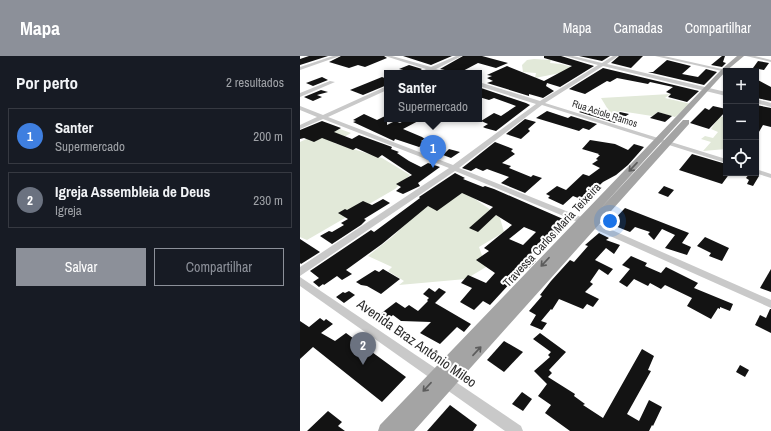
<!DOCTYPE html>
<html lang="pt">
<meta charset="utf-8">
<style>
body{margin:0;font-family:"Archivo Narrow",sans-serif;background:#242831;color:#f1f3f6}
.controls{position:absolute;right:12px;top:12px;display:grid;overflow:hidden;border-radius:0px;box-shadow:0 1px 3px #0004}
.controls button{width:36px;height:36px;display:grid;place-items:center;padding:0;border:0;border-bottom:1px solid #363941;background:#171b24;color:#f1f3f6;font:20px sans-serif}
.you{position:absolute;left:310px;top:165px;width:14px;height:14px;margin:-10px;border:3px solid #fff;border-radius:50%;background:#1a73e8;box-shadow:0 0 0 6px #1a73e833}
.badge{display:grid;place-items:center;width:26px;height:26px;border-radius:50%;background:#8c9099;color:#fff;font-size:13px;font-weight:700}
.pin{position:absolute;translate:-50% -33px;filter:drop-shadow(0 1px 2px #0008)}
.pin::after{content:'';position:absolute;top:21px;width:14px;height:12px;background:inherit;clip-path:polygon(0 0,100% 0,50% 100%)}
.popup{position:absolute;left:84px;top:14px;width:98px;height:52px;box-sizing:border-box;display:grid;place-content:center;border-radius:0px;background:#171b24;filter:drop-shadow(0 1px 3px #0005);font-size:13px;white-space:nowrap;color:#9ea1a6}
.popup b{font-size:15px;color:#f1f3f6}
.popup::after{content:'';position:absolute;left:50%;top:100%;margin-left:-8px;border:8px solid transparent;border-top-color:#171b24}
.list{margin:0;padding:0;list-style:none}
h2{display:flex;justify-content:space-between;align-items:center;height:52px;margin:0;padding:0 16px;font-size:17px}
h2 small{font-size:13px;font-weight:400;color:#9ea1a6}
.list li{display:grid;grid-template-columns:26px 1fr auto;gap:12px;align-items:center;box-sizing:border-box;height:56px;margin:0 8px 8px;padding:0 8px;border:1px solid #363941;border-radius:0px}
.list b{display:block;font-size:15px;white-space:nowrap}
.list p{margin:0;font-size:13px;white-space:nowrap;color:#9ea1a6}
.list em{font-size:13px;font-style:normal;color:#9ea1a6}
.actions{display:flex;gap:8px;padding:12px 16px}
.actions a{flex:1;padding:9px 0;border:1px solid #8c9099;border-radius:0px;text-align:center;font-size:14px;color:#8c9099}
.actions .main{background:#8c9099;color:#fff}
.icon{flex:none;width:22px;height:22px;fill:none;stroke:currentColor;stroke-width:2;stroke-linecap:round;stroke-linejoin:round}
.map{position:relative;flex:none;width:471px;height:375px;overflow:hidden}
header{display:flex;align-items:center;gap:24px;box-sizing:border-box;height:56px;padding:0 20px;background:#8c9099;color:#fff}
header strong{font-size:19px}
nav{display:flex;gap:22px;margin-inline-start:auto;font-size:14px}
main{display:flex}
aside{flex:1;background:#171b24}
.map>svg:first-child{display:block}
</style>
<header>
<strong>Mapa</strong>
<nav><a>Mapa</a><a>Camadas</a><a>Compartilhar</a></nav>
</header>
<main>
<aside>
<h2>Por perto<small>2 resultados</small></h2>
<ul class="list">
<li><span class="badge" style="background:#3f7fe0">1</span><div><b>Santer</b><p>Supermercado</p></div><em>200 m</em></li>
<li><span class="badge" style="background:#6b7280">2</span><div><b>Igreja Assembleia de Deus</b><p>Igreja</p></div><em>230 m</em></li>
</ul>
<div class="actions"><a class="main">Salvar</a><a>Compartilhar</a></div>
</aside>
<div class="map">
<svg width="471" height="375" viewBox="0 0 471 375">
<rect width="100%" height="100%" fill="#fff"/>
<g fill="#e2e9d9">
<path d="M234,3L251,4L250,7L261,8L275,12L265,16L235,22L236,17L223,16L222,9L227,4Z"/>
<path d="M370,38L365,42L391,48L375,61L358,56L352,60L320,55L312,60L301,42Z"/>
<path d="M417,59L426,62V93L403,95L411,86L401,83L405,80L413,82L418,76L411,73L417,64Z"/>
<path d="M40,73L51,77L34,87L82,102L110,119L95,133L7,184L0,181V86L17,78L23,80Z"/>
<path d="M156,130L188,152L200,162L204,176L179,191L186,211L166,223L99,229L104,225L88,215L92,211L68,200L92,181L125,150Z"/>
</g>
<g fill="#131313" fill-rule="evenodd">
<path d="M9,0H28L0,9V3Z"/>
<path d="M41,0H84L87,2L65,11L58,9L49,12L29,6Z"/>
<path d="M103,0H152L131,9Z"/>
<path d="M163,0H182L208,7L196,12L178,7L159,17L140,13Z"/>
<path d="M244,0H261L294,10L260,31L247,27L246,30L254,35L243,42L229,38V40L187,27L193,25L187,22L192,20L187,19L207,10L244,25L272,10L244,2Z"/>
<path d="M279,0H310L302,5Z"/>
<path d="M319,0H343L331,12L311,7Z"/>
<path d="M422,0H425L423,6L426,7L422,11L411,9Z"/>
<path d="M367,4L391,10L382,18L398,21L406,13L417,16L404,29L348,16H353Z"/>
<path d="M458,5L469,7L464,14L453,12Z"/>
<path d="M109,9L122,13L116,17L99,13Z"/>
<path d="M303,12L399,35L387,46L368,41L371,38L366,36L373,31L350,26L348,28L317,22L310,26L307,25L285,38L269,33Z"/>
<path d="M22,21L28,24L13,30L6,27Z"/>
<path d="M82,21L87,23V29L63,39L50,34Z"/>
<path d="M456,23L471,31V45L456,42Z"/>
<path d="M181,32L226,47L230,49L196,75L185,72L183,71L188,68L181,65L194,57L201,60L216,50L194,42L189,44L179,41Z"/>
<path d="M21,34L28,36L17,39L22,41L13,45L4,41Z"/>
<path d="M456,49L471,52V71L463,69L456,81Z"/>
<path d="M289,50L315,60L320,56L329,58L315,67L279,56Z"/>
<path d="M413,50L426,53V55L409,73L390,67L405,52L409,54Z"/>
<path d="M247,55L268,62L271,60L297,68L289,74L283,72L279,75L236,62Z"/>
<path d="M358,56L372,60L365,66L350,62Z"/>
<path d="M64,58L77,64L87,59V69L95,65L100,67L107,63H122L103,73L122,81L125,83L121,85L126,87L119,91L95,83L94,85L53,66L56,65L53,64Z"/>
<path d="M225,63L236,66L228,73L230,75L221,83L206,78Z"/>
<path d="M22,65L41,72L34,76L52,83L59,79L92,91L91,93L99,96L97,97L109,105L121,111L128,107L140,111L118,127L120,130L103,138L96,135L101,131L96,128L112,119L82,99L78,102L56,92L53,94L22,82L14,86L4,82L0,83V74Z"/>
<path d="M290,84L315,88L328,94L334,88L344,91L328,109L316,119L303,126L289,139L294,141L288,146L273,140L263,149L248,142L250,140L246,138L257,130L266,134L283,118L289,120L300,112L292,108L298,104L296,103L300,99H298L299,98L282,93Z"/>
<path d="M195,86L213,93L211,95L215,98L202,107L211,110L209,112L231,121L233,119L242,122L225,137L201,127L209,121L187,113L183,115L176,112L171,115L162,112Z"/>
<path d="M149,93L160,96L151,102L143,99Z"/>
<path d="M392,98L426,108V117H430L422,128L379,114Z"/>
<path d="M155,117L165,122L163,123L183,131L185,130L194,133L270,166L248,189L243,186L228,201L236,205L229,212L226,210L190,249L183,245L174,254L160,246L172,232L161,227L168,219L186,227L195,217L176,204L189,195L184,192L212,169L196,159L178,176L169,172L193,151L162,137L137,155L128,150L82,188L46,214L52,218L42,224L37,220L24,229L23,228L19,231L13,226L19,222L10,215L71,174L74,176L120,142L119,141ZM224,171L236,176L223,189L209,183Z"/>
<path d="M450,117L459,120L453,130L447,128L449,124L446,122Z"/>
<path d="M364,130L374,134L368,141L358,137Z"/>
<path d="M83,143L90,147L64,163L66,164L61,169L32,188L20,180L29,175L32,176L44,169L41,167L48,163L38,157L45,153L47,154L63,145L72,149Z"/>
<path d="M325,152L389,177L382,187L391,191L387,199L365,192L375,179L362,173L354,184L348,178L350,176L335,171L330,176L310,168Z"/>
<path d="M299,177L309,182L306,184L320,189L314,198L306,192L295,204L313,213L308,219L299,213L290,226L293,228L285,236L299,243L293,251L287,248L283,253L259,243L252,254L251,253L241,265L247,267L242,274L230,269L236,259L229,255L242,240L240,239L251,225L270,204L274,206L288,190L285,189Z"/>
<path d="M405,181L429,192L422,205L409,200L411,197L397,190Z"/>
<path d="M0,183L20,196L1,208L0,207Z"/>
<path d="M331,200L347,207L345,210L361,217L366,211L398,227L394,232L433,248L430,255L420,251V253L418,252L411,263L387,250L392,242L365,229L361,233L350,227L348,230L334,223L327,231L319,226L330,213L322,209Z"/>
<path d="M83,213L100,223L81,238L67,230L61,229L56,226L75,214L79,216Z"/>
<path d="M471,213V236L460,232Z"/>
<path d="M129,232L135,236L139,232L146,236L135,247L171,268L164,276L157,271L140,288L120,277L131,266L101,265L93,259L87,264L84,263L80,266L75,262L96,246L105,252L109,249L118,255L128,245L127,244L129,242L123,238Z"/>
<path d="M49,235L55,239L44,247L36,241L43,236L45,237Z"/>
<path d="M470,253H471V277L455,269L460,259L466,262Z"/>
<path d="M20,262L24,265L26,263L33,268L21,277L35,285L46,277L106,321L82,346L13,291L0,303V265L9,271Z"/>
<path d="M240,277L266,296L249,314L252,317L248,321L275,338L274,340L285,348L283,349L303,362L342,293L354,300L348,314L351,315L327,358L339,365L349,344L362,351L353,370L352,369L349,375H270L245,357L251,349L238,340L247,328L234,315L250,301L248,299L251,296L233,283Z"/>
<path d="M204,285L223,296L204,316L187,304Z"/>
<path d="M440,309L449,314L445,321L436,316Z"/>
<path d="M222,336L232,343L223,355L212,348Z"/>
<path d="M150,349L177,369L173,375H127Z"/>
<path d="M28,355L42,366L38,370L45,375H7Z"/>
</g>
<g fill="none" stroke-linecap="round" stroke-linejoin="round">
<g fill="#c9c9c9" fill-rule="evenodd">
<path d="M33,0H40L0,14V11Z"/>
<path d="M85,0H92L131,11L156,0H162L136,13L148,17H140L131,15L126,17H119L126,13Z"/>
<path d="M265,0H273L302,7L313,0H318L307,8L426,36V40L303,10L245,47L426,103V107L242,49L159,112L296,167L471,244V252L290,171L155,115L0,220V211L149,112L23,63L0,73V69L17,61L0,54V50L23,59L87,30V34L28,61L153,109L236,48L179,30V26L240,45L298,9Z"/>
<path d="M355,0H364L431,15L426,16Z"/>
<path d="M446,0H455L471,4V6Z"/>
<path d="M30,25L35,26L0,41V37Z"/>
<path d="M456,43L471,47V51L456,47Z"/>
<path d="M456,113L471,118V122L455,117H456Z"/>
<path d="M0,221L221,370L223,375H205L0,230Z"/>
</g>
<path fill="#a4a4a4" fill-rule="evenodd" d="M437,0H444L426,15L300,153L383,64H389V68L114,375H78L80,369L422,13Z"/>
</g>
<defs><path id="oneway-shaft" d="M-6 0H5M1.5-3L5.5 0L1.5 3" fill="none" stroke-width="1.6" stroke-linecap="round" stroke-linejoin="round"/></defs>
<g stroke="#5c5c5c">
<use href="#oneway-shaft" transform="translate(333 111) rotate(133)"/>
<use href="#oneway-shaft" transform="translate(245 206) rotate(133)"/>
<use href="#oneway-shaft" transform="translate(177 295) rotate(-47)"/>
<use href="#oneway-shaft" transform="translate(127 331) rotate(133)"/>
</g>
<g text-anchor="middle" stroke-width="4" stroke-linejoin="round" paint-order="stroke">
<g font-size="10" fill="#2c2c2c" stroke="#fff">
<text transform="translate(305 57) rotate(18)" y="4">Rua Aciole Ramos</text>
</g>
<g font-size="12" fill="#2c2c2c" stroke="#fff">
<text transform="translate(252 179) rotate(-47)" y="4">Travessa Carlos Maria Teixeira</text>
</g>
<g font-size="14" fill="#2c2c2c" stroke="#fff">
<text transform="translate(117 287) rotate(35)" y="5">Avenida Braz Antônio Mileo</text>
</g>
</g>
</svg>
<div class="controls">
<button>+</button>
<button>−</button>
<button><svg class="icon" aria-label="locate" viewBox="0 0 24 24"><circle cx="12" cy="12" r="6"/><path d="M12 2v4M12 18v4M2 12h4M18 12h4"/></svg></button>
</div>
<div class="you"></div>
<div class="pin badge" style="left:133px;top:112px;background:#3f7fe0">1</div>
<div class="popup"><b>Santer</b>Supermercado</div>
<div class="pin badge" style="left:63px;top:309px;background:#6b7280">2</div>
</div>
</main>
